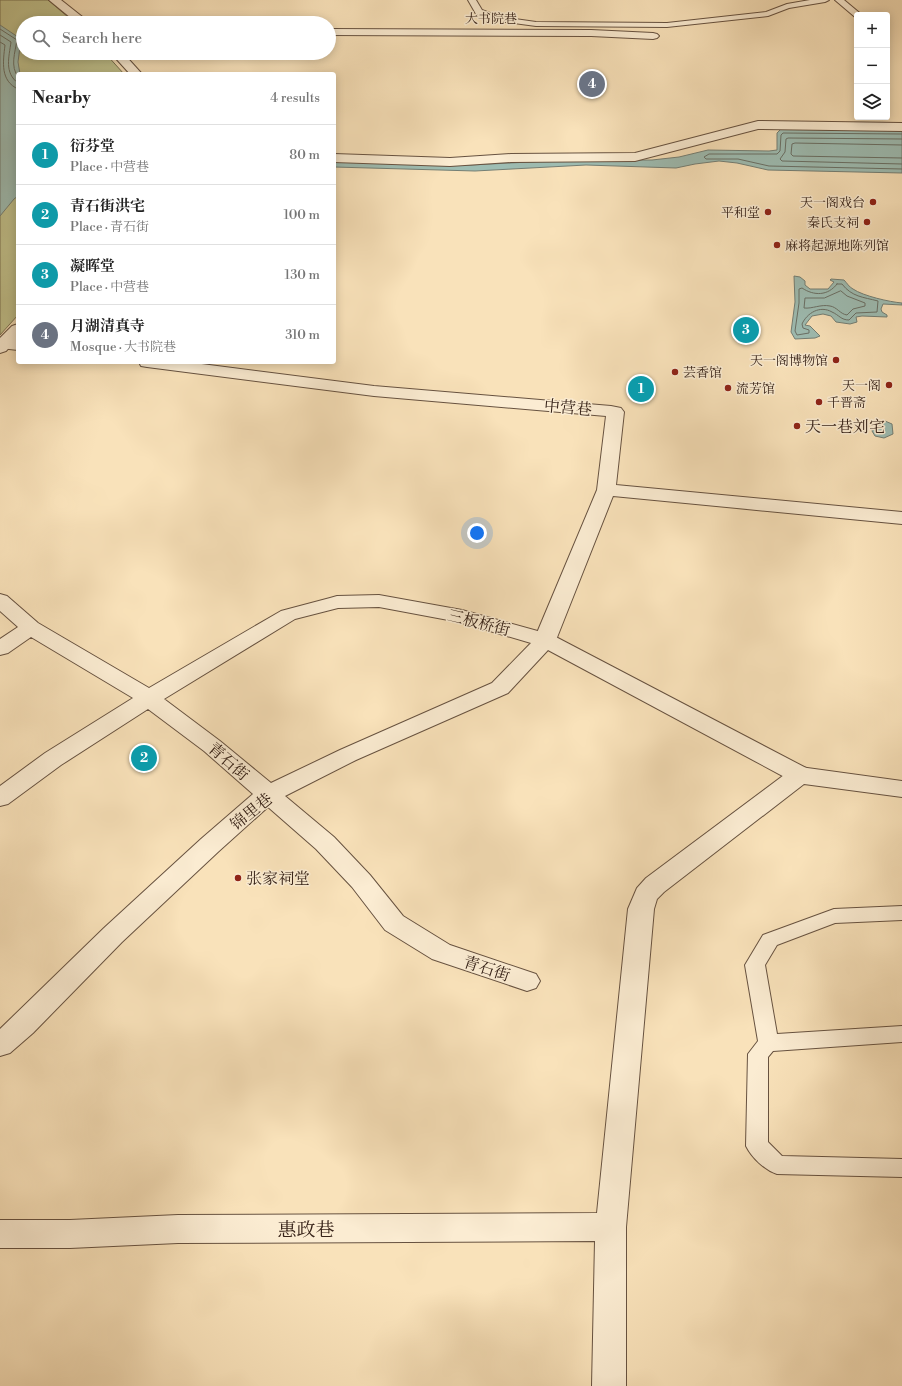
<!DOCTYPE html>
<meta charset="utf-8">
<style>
body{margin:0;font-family:"Libre Bodoni","Noto Serif SC",serif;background:#f2f2f2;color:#222}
.controls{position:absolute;right:12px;top:12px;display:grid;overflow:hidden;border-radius:4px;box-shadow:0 2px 10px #0003}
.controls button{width:36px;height:36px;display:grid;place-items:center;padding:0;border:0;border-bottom:1px solid #e0e0e0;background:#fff;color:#222;font:20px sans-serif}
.you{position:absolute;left:477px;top:533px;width:14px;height:14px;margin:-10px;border:3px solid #fff;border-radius:50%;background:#1a73e8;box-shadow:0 0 0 6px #1a73e833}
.badge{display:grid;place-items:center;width:26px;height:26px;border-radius:50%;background:#8f2418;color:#fff;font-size:13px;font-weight:700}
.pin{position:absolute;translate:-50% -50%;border:2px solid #fff;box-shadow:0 1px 4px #0006}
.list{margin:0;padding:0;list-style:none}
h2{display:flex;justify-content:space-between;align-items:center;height:52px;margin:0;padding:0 16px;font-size:17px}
h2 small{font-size:13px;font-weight:400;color:#767676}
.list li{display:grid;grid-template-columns:26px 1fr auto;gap:12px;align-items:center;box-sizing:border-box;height:60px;padding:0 16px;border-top:1px solid #e0e0e0}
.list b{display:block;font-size:15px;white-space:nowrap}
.list p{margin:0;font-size:13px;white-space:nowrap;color:#767676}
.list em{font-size:13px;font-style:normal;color:#767676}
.icon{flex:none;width:22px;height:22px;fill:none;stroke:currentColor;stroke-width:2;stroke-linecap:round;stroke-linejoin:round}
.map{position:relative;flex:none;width:902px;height:1386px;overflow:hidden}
.search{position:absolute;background:#fff;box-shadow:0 2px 10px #0003;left:16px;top:16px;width:320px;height:44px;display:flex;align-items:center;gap:10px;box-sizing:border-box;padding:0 14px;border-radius:22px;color:#767676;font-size:15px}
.panel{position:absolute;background:#fff;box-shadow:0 2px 10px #0003;left:16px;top:72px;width:320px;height:292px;border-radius:4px}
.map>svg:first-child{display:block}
</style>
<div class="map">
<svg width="902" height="1386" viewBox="0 0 902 1386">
<rect width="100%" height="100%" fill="#f9e2ba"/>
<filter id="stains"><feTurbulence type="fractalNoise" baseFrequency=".005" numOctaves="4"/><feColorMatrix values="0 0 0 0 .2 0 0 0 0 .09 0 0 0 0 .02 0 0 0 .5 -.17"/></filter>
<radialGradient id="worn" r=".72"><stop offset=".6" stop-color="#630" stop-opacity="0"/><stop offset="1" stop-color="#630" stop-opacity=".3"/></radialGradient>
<path fill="#c1c28d" stroke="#7c7252" d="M0,0H48L75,23H23V53H105L124,74H18V315L0,335Z"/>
<g fill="#9ebdb3" stroke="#747f75">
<path d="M0,25L21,39L18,62L20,74H18V196L14,199L0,216Z"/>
<path d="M794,128L902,130V173L768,170L737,163L719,161L695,164L676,168L586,165L475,171L334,167V160L471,165L549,161L652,160L679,157L708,150L769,151L777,150V133L781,129Z"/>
<path d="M794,276L800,277L805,281V285L810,289H828L834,282L830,280L831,279L844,280C847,283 849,287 853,289C863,296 890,302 902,303V305L883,304L881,309L882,312L887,315V317L862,316L856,317L857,322L850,324L836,322L831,316L823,314L812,316L805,325L810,326L820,336L815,338L795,339L791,332L795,302Z"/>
<path d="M885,421L892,424L893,434L884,438L875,436L872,431C873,423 877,422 885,421Z"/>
</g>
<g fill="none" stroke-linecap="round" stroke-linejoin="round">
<g stroke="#6a7066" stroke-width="1">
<path d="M0,29L17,40C15,53 10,66 18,77"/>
<path d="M0,35L11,42C9,57 4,73 18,83"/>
<path d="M0,42L5,45C3,62 0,81 18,89"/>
<path d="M902,134L783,133L781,135L780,151L777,154H709L704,157L706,159H738L769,166L902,169"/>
<path d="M902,139L788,138L786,139L785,152L780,159L782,161L902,164"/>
<path d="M902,145L795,143L792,144L791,154L793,156L902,158"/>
<path d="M837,284H842C852,297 863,297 878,301L877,312L856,313L849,320C841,320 839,315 832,312C820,305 807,313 802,324L803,328L809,330V333L797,335L795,331L799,303V289L802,288C814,296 828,296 837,284Z"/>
<path d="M841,291L847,296L865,303V306L853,309L847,315C840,314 837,307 830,306C821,304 812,309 804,308L805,298H824Z"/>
</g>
<g stroke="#675240" stroke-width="2">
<g id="service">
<path d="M468,0H476L482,10L500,17L536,22L667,23L766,12L787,4L810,0H829L825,2L789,8L768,16L667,27L536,26L499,21L476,14Z"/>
<path d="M835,0H844L862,15H857V17H855Z"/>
<path d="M902,906V920L835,923L777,945L765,965L777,1034L902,1026V1042L773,1051L768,1057V1142L782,1156L902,1159V1177L777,1174C765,1170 752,1158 746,1146L748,1054L758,1041L745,965L763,935L834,909Z"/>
</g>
</g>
<g stroke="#675240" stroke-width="2">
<path id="pedestrian" d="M0,594L7,596L38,623L149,688L281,611L330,598L337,596L379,595L462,610L552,635L808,769L812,775L808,781L800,783L792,781L548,650L508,693L356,760L285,796L334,837L370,875L403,916L450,945L536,974L540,981L536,988L527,991L432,959L385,930L352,887L316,849L268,807L219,851L122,942L33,1033L10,1053L0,1056V1029L104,928L201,839L253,794L204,751L148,709L61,765L8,804L0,806V786L45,753L133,698L31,637L8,653L0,655V639L18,627L0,611ZM379,607L459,622L531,643L492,683L340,750L271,783L220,741L164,699L295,619L338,608Z"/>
</g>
<g stroke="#675240" stroke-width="2">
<g id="minor">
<path d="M329,29L591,30L653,33L657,34L659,36L657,38L653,39L591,36L329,35Z"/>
<path d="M758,121L902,123V131L758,129L635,161L511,162L450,166L334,162V154L450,158L511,154L635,153Z"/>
<path d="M4,339L18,340V350L0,348V340Z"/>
<path d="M139,362H186L374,386L611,406L621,408L624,412L616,485L902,512V524L613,496L556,640L552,645L545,647L538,645L534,640L597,490L606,416L374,396L147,367L141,366Z"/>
<path d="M800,767L902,781V797L804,784L664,892L657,899L654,909L626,1227V1386H592L595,1241L178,1243L70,1248H0V1220H70L178,1215L597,1213L628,909L637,888L646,878L792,769Z"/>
</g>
</g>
<g stroke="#675240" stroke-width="2">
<g id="tertiary">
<path d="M49,0H61L90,23H77Z"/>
<path d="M111,53H123L142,74H130Z"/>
<path d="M18,324V338L6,351L0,353V338L12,326Z"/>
</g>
</g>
<use href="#service" fill="#fbecd2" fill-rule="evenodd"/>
<use href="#pedestrian" fill="#fbecd2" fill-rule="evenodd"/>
<use href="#minor" fill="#fbecd2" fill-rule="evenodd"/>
<use href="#tertiary" fill="#fbecd2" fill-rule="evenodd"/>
</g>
<g fill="#8f2418" stroke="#fbecd2" stroke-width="1.5">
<circle cx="873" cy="202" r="4"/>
<circle cx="768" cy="212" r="4"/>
<circle cx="867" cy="222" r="4"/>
<circle cx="777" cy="245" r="4"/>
<circle cx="836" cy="360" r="4"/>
<circle cx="675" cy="372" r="4"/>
<circle cx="889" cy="385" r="4"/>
<circle cx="728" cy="388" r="4"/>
<circle cx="819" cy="402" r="4"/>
<circle cx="797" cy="426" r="4"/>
<circle cx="238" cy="878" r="4"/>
</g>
<g text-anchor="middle" stroke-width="3" stroke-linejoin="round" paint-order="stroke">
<g font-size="13" fill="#362218" stroke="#fbecd2">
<text x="491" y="23">大书院巷</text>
</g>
<g font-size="13" fill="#362218" stroke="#fbecd2" text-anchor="end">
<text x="865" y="207">天一阁戏台</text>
<text x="760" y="217">平和堂</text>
<text x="859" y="227">秦氏支祠</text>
<text x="785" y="250" text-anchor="start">麻将起源地陈列馆</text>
<text x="828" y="365">天一阁博物馆</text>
<text x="683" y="377" text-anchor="start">芸香馆</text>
<text x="881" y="390">天一阁</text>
<text x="736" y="393" text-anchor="start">流芳馆</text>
<text x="827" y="407" text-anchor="start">千晋斋</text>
</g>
<g font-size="16" fill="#362218" stroke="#fbecd2">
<text transform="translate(568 407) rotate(5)" y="6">中营巷</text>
<text transform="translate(479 622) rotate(14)" y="6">三板桥街</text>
<text transform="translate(229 761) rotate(41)" y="6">青石街</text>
<text transform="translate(251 811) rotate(-39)" y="6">锦里巷</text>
<text transform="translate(487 968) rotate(18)" y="6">青石街</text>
</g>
<g font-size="16" fill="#362218" stroke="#fbecd2" text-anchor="start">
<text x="805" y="432">天一巷刘宅</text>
<text x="246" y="884">张家祠堂</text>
</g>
<g font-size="19" fill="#362218" stroke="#fbecd2">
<text x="306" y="1236">惠政巷</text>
</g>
</g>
<rect width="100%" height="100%" filter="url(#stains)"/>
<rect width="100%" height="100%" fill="url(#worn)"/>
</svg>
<div class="controls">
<button>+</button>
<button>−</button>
<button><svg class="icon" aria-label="layers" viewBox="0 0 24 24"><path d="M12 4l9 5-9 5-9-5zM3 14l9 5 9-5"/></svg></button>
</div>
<div class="you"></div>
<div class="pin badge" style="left:641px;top:389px;background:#0f9aa8">1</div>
<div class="pin badge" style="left:144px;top:758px;background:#0f9aa8">2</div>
<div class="pin badge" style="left:746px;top:330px;background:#0f9aa8">3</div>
<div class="pin badge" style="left:592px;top:84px;background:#6b7280">4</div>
<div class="search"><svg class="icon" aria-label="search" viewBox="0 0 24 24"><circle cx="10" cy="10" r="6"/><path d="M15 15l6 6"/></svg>Search here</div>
<section class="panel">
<h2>Nearby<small>4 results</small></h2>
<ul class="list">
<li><span class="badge" style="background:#0f9aa8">1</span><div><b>衍芬堂</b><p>Place · 中营巷</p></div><em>80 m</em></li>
<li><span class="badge" style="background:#0f9aa8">2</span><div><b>青石街洪宅</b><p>Place · 青石街</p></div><em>100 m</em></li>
<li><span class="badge" style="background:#0f9aa8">3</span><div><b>凝晖堂</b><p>Place · 中营巷</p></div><em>130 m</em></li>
<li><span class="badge" style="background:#6b7280">4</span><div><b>月湖清真寺</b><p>Mosque · 大书院巷</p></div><em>310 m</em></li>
</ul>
</section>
</div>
